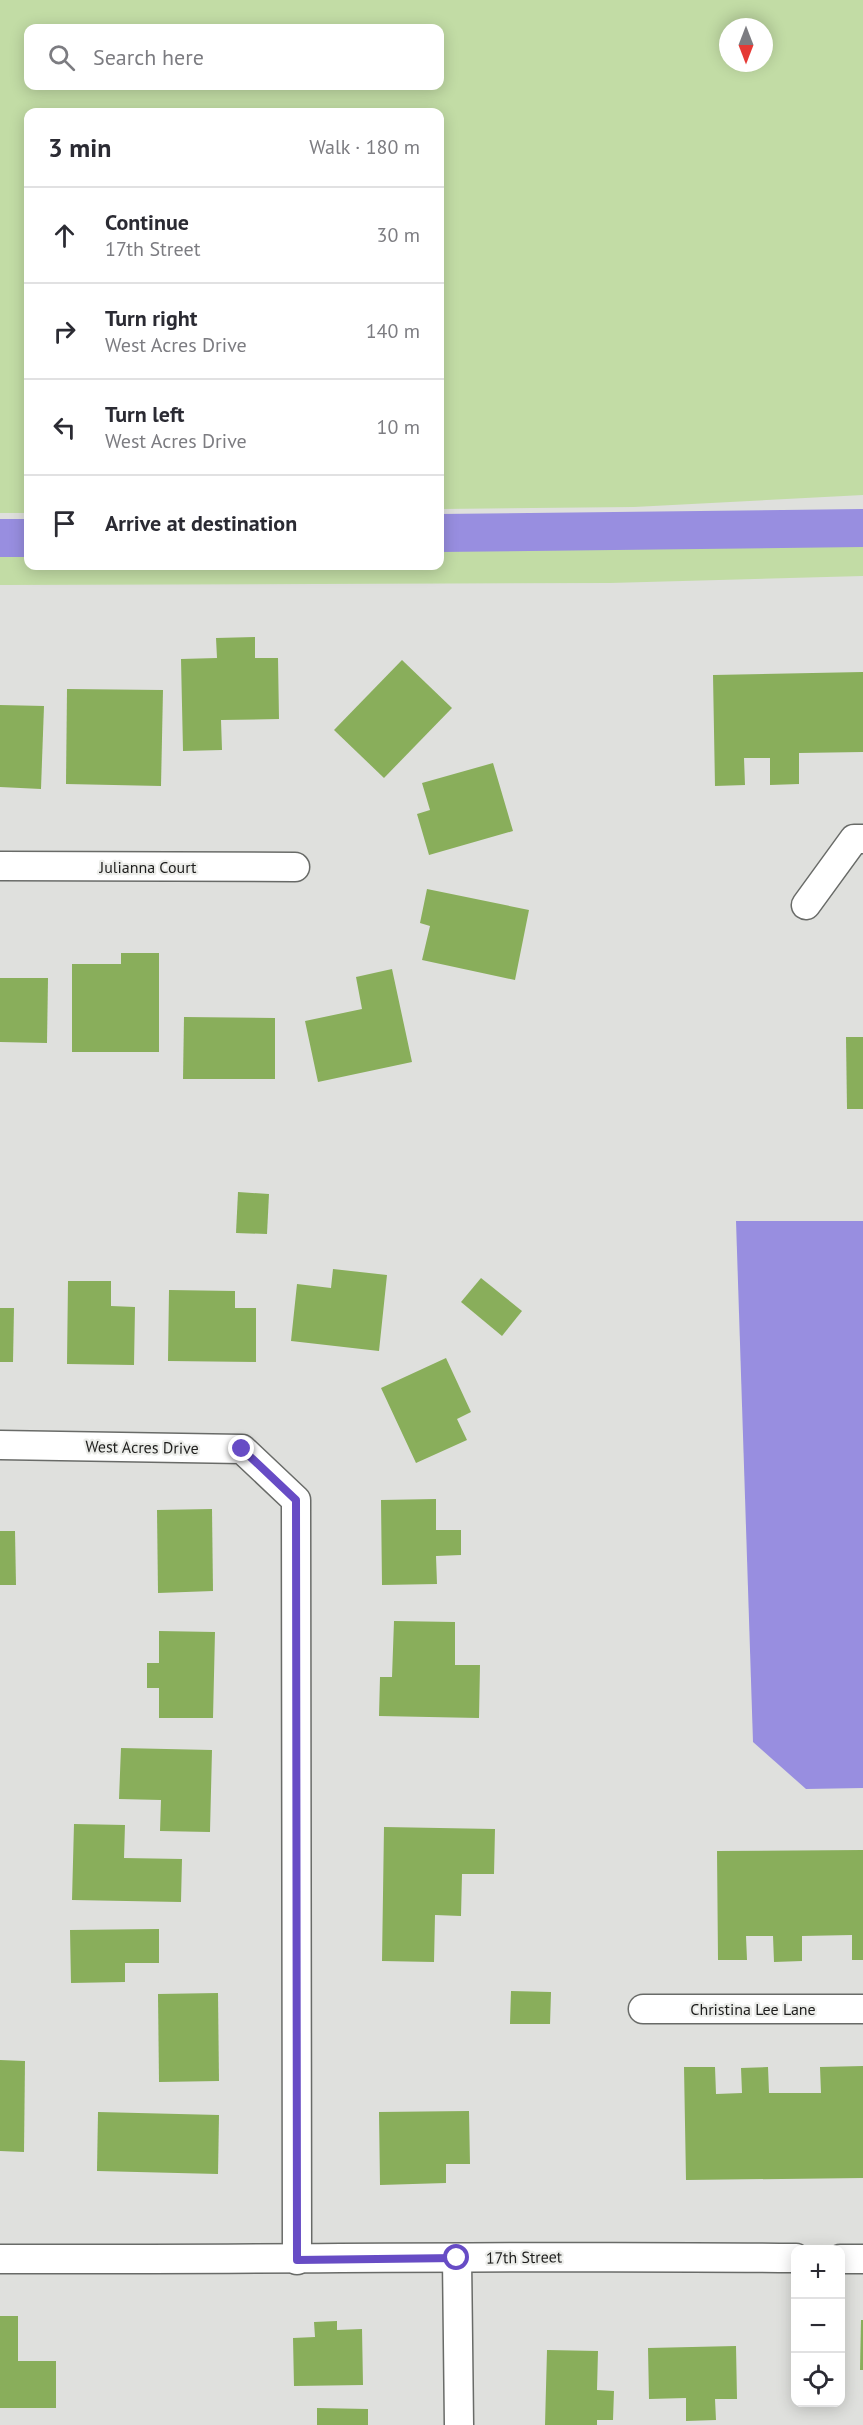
<!DOCTYPE html>
<meta charset="utf-8">
<style>
body{margin:0;font-family:"PT Sans",sans-serif;background:#f2f2f3;color:#2b2b33}
.controls{position:absolute;right:18px;bottom:18px;display:grid;overflow:hidden;border-radius:12px;box-shadow:0 3px 15px #0003}
.controls button{width:54px;height:54px;display:grid;place-items:center;padding:0;border:0;border-bottom:2px solid #e1e1e2;background:#fff;color:#2b2b33;font:30px sans-serif}
.compass{position:absolute;left:719px;top:18px;width:54px;height:54px;border-radius:50%;background:#fff;box-shadow:0 3px 15px #0003;rotate:180deg}
.stop{position:absolute;width:18px;height:18px;margin:-14px;border:4px solid #674cc5;border-radius:50%;background:#fff}
.stop.end{background:#674cc5;border-color:#fff;box-shadow:0 2px 6px #0008}
.list{margin:0;padding:0;list-style:none}
h2{display:flex;justify-content:space-between;align-items:center;height:78px;margin:0;padding:0 24px;font-size:26px}
h2 small{font-size:20px;font-weight:400;color:#7c7c81}
.list li{display:grid;grid-template-columns:39px 1fr auto;gap:18px;align-items:center;box-sizing:border-box;height:96px;padding:0 24px;border-top:2px solid #e1e1e2}
.list b{display:block;font-size:22px;white-space:nowrap}
.list p{margin:0;font-size:20px;white-space:nowrap;color:#7c7c81}
.list em{font-size:20px;font-style:normal;color:#7c7c81}
.icon{flex:none;width:33px;height:33px;fill:none;stroke:currentColor;stroke-width:2;stroke-linecap:round;stroke-linejoin:round}
.map{position:relative;flex:none;width:863px;height:2425px;overflow:hidden}
.search{position:absolute;background:#fff;box-shadow:0 3px 15px #0003;left:24px;top:24px;width:420px;height:66px;display:flex;align-items:center;gap:15px;box-sizing:border-box;padding:0 21px;border-radius:12px;color:#7c7c81;font-size:22px}
.panel{position:absolute;background:#fff;box-shadow:0 3px 15px #0003;left:24px;top:108px;width:420px;height:462px;border-radius:12px}
.map>svg:first-child{display:block}
</style>
<div class="map">
<svg width="863" height="2425" viewBox="0 0 863 2425">
<rect width="100%" height="100%" fill="#dfe0dd"/>
<g fill="#c2dca5" fill-rule="evenodd">
<path d="M0,0H863V495L634,507L440,509V112H28V513H0ZM728,27H764V63H728ZM28,28H440V86H28Z"/>
<path d="M863,513V576L610,583L0,585V531H28V566H440V527L634,525Z"/>
</g>
<path fill="#988ee0" d="M736,1221H863V1788L806,1789L753,1742Z"/>
<g fill="none" stroke-linecap="round" stroke-linejoin="round">
<g stroke="#988ee0" stroke-width="38">
<path d="M440,533L863,528"/>
<path d="M0,538H28"/>
</g>
</g>
<g fill="#89ae5b">
<path d="M255,637V658H278L279,719L221,720L222,750L183,751L181,659L217,658L216,638Z"/>
<path d="M402,660L452,708L384,778L334,730Z"/>
<path d="M863,672V752L799,753V784L770,785V758H744L745,785L715,786L713,675Z"/>
<path d="M67,689L163,690L161,786L66,784Z"/>
<path d="M0,705L44,706L41,789L0,787Z"/>
<path d="M493,763L513,831L429,855L417,814L430,810L422,783Z"/>
<path d="M427,889L529,910L515,980L422,960L430,926L420,923Z"/>
<path d="M121,953H159V1052H72V964H121Z"/>
<path d="M392,969L412,1062L318,1082L305,1021L362,1009L356,977Z"/>
<path d="M0,978H48L47,1043L0,1042Z"/>
<path d="M184,1017L275,1018V1079H183Z"/>
<path d="M846,1037H863V1109H847Z"/>
<path d="M238,1192L269,1194L267,1234L236,1233Z"/>
<path d="M333,1269L387,1275L379,1351L291,1341L297,1284L331,1288Z"/>
<path d="M481,1278L522,1311L502,1336L461,1302Z"/>
<path d="M68,1281H111V1306L135,1307L134,1365L67,1364Z"/>
<path d="M169,1290L235,1291V1308H256V1362L168,1361Z"/>
<path d="M0,1308H14L13,1362H0Z"/>
<path d="M446,1358L471,1412L457,1419L467,1440L416,1463L381,1388Z"/>
<path d="M436,1499V1530H461V1555L436,1556L437,1584L382,1585L381,1500Z"/>
<path d="M212,1509L213,1591L158,1593L157,1510Z"/>
<path d="M0,1531H15L16,1585H0Z"/>
<path d="M394,1621L455,1622V1665H480L479,1718L379,1716L380,1677H392Z"/>
<path d="M159,1631L215,1632L213,1718H159V1688H147V1663H159Z"/>
<path d="M121,1748L212,1750L210,1832L160,1831L161,1800L119,1799Z"/>
<path d="M74,1824L125,1825L124,1858L182,1859L181,1902L72,1900Z"/>
<path d="M384,1827L495,1829L494,1874H462L461,1916L435,1915L434,1962L382,1961Z"/>
<path d="M863,1850V1960H852V1935L802,1936V1961L774,1962L773,1936H746L747,1960H718L717,1851Z"/>
<path d="M159,1929V1963H125V1982L71,1983L70,1930Z"/>
<path d="M511,1991L551,1992L550,2024H510Z"/>
<path d="M218,1993L219,2081L159,2082L158,1994Z"/>
<path d="M0,2060L25,2061L24,2152L0,2151Z"/>
<path d="M863,2066V2178L686,2180L684,2067H715L716,2094L742,2093L741,2068L768,2067L769,2093H821L820,2067Z"/>
<path d="M469,2111L470,2164H446V2183L380,2185L379,2112Z"/>
<path d="M98,2112L219,2115L218,2174L97,2171Z"/>
<path d="M0,2316H18V2361H56V2408H0Z"/>
<path d="M861,2320H863V2370H860Z"/>
<path d="M337,2321V2330L362,2329L363,2385L294,2386L293,2338L315,2337L314,2322Z"/>
<path d="M736,2346L737,2399H715L716,2420L686,2421V2398L649,2399L648,2348Z"/>
<path d="M547,2350L598,2351L597,2390L614,2391L613,2420H597V2425H545Z"/>
<path d="M317,2408L368,2409V2425H317Z"/>
</g>
<g fill="none" stroke-linecap="round" stroke-linejoin="round">
<g stroke="#696b68" stroke-width="31">
<g id="street">
<path d="M0,866L295,867"/>
<path d="M806,905L854,839H863"/>
<path d="M0,1445L242,1449L296,1500L297,2260"/>
<path d="M643,2009H863"/>
<path d="M457,2258L459,2425"/>
<path d="M0,2259C265,2260 530,2255 796,2258"/>
<path d="M840,2259H863"/>
</g>
</g>
<use href="#street" stroke="#fff" stroke-width="28"/>
</g>
<g fill="none" stroke-linecap="round" stroke-linejoin="round">
<path stroke="#674cc5" stroke-width="8" d="M242,1449L296,1500L297,2260L457,2258"/>
</g>
<g text-anchor="middle" stroke-width="4.5" stroke-linejoin="round" paint-order="stroke">
<g font-size="16" fill="#1e1e1d" stroke="#ecedea">
<text x="148" y="873">Julianna Court</text>
<text transform="translate(142 1447) rotate(1)" y="6">West Acres Drive</text>
<text x="753" y="2015">Christina Lee Lane</text>
<text transform="translate(524 2257) rotate(-1)" y="6">17th Street</text>
</g>
</g>
</svg>
<div class="controls">
<button>+</button>
<button>−</button>
<button><svg class="icon" aria-label="locate" viewBox="0 0 24 24"><circle cx="12" cy="12" r="6"/><path d="M12 2v4M12 18v4M2 12h4M18 12h4"/></svg></button>
</div>
<svg class="compass" viewBox="-18 -18 36 36"><path d="M0-13l5 13h-10z" fill="#e53935"/><path d="M0 13l5-13h-10z" fill="#7c7c81"/></svg>
<div class="stop" style="left:457px;top:2258px"></div>
<div class="stop end" style="left:242px;top:1449px"></div>
<div class="search"><svg class="icon" aria-label="search" viewBox="0 0 24 24"><circle cx="10" cy="10" r="6"/><path d="M15 15l6 6"/></svg>Search here</div>
<section class="panel">
<h2>3 min<small>Walk · 180 m</small></h2>
<ul class="list">
<li><svg class="icon" aria-label="ahead" viewBox="0 0 24 24"><path d="M12 20V5M6 11l6-6 6 6"/></svg><div><b>Continue</b><p>17th Street</p></div><em>30 m</em></li>
<li><svg class="icon" aria-label="right" viewBox="0 0 24 24"><path d="M7 20v-9h11M14 6l5 5-5 5"/></svg><div><b>Turn right</b><p>West Acres Drive</p></div><em>140 m</em></li>
<li><svg class="icon" aria-label="left" viewBox="0 0 24 24"><path d="M17 20v-9H6M10 6l-5 5 5 5"/></svg><div><b>Turn left</b><p>West Acres Drive</p></div><em>10 m</em></li>
<li><svg class="icon" aria-label="arrive" viewBox="0 0 24 24"><path d="M6 21V4h12l-3 4 3 4H6"/></svg><div><b>Arrive at destination</b></div></li>
</ul>
</section>
</div>
